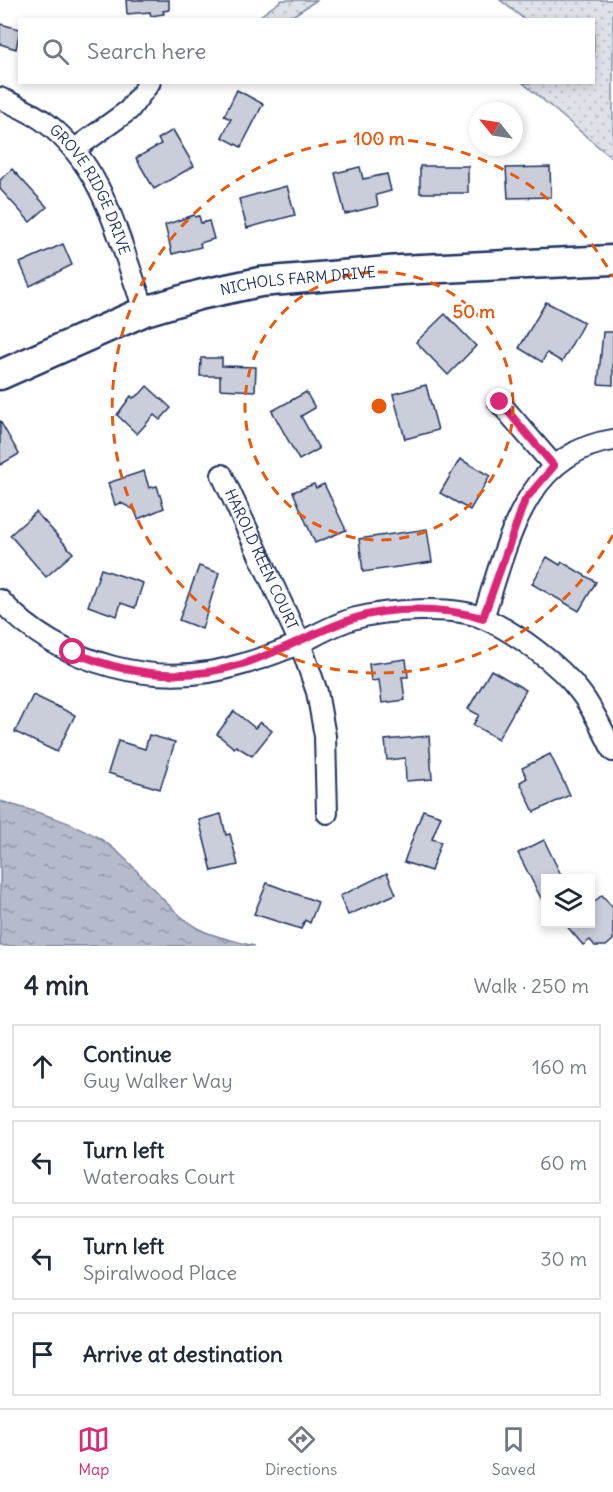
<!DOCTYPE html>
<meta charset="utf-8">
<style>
body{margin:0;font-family:Delius,sans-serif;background:#f2f2f3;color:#1f2937}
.controls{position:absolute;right:18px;bottom:18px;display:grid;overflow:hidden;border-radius:0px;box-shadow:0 3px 9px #0003}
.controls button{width:54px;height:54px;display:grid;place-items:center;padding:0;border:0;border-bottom:2px solid #e0e1e3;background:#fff;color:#1f2937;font:30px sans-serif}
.compass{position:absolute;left:469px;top:102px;width:54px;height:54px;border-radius:50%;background:#fff;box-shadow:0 3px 9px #0003;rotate:300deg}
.stop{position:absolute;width:18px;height:18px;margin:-14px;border:4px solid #db2777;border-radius:50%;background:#fff}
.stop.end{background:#db2777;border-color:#fff;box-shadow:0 2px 6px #0008}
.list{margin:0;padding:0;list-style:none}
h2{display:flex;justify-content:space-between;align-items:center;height:78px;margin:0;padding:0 24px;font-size:26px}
h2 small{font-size:20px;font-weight:400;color:#747a83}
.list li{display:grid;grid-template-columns:39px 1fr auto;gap:18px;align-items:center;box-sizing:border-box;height:84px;margin:0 12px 12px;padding:0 12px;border:2px solid #e0e1e3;border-radius:0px}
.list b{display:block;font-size:22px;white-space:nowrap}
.list p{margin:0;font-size:20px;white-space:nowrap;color:#747a83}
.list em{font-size:20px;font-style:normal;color:#747a83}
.icon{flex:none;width:33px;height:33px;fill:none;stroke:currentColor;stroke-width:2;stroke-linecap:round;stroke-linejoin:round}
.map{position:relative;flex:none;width:613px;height:946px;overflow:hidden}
.search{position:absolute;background:#fff;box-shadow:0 3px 9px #0003;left:18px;right:18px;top:18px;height:66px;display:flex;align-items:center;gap:15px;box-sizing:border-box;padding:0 21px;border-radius:0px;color:#747a83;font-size:22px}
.sheet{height:462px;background:#fff}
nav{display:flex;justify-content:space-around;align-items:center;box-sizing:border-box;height:84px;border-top:2px solid #e0e1e3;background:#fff;font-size:16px;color:#747a83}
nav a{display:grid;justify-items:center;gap:3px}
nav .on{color:#db2777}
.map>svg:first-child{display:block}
</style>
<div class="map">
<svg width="613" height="946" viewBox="0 0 613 946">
<defs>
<pattern id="grass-dots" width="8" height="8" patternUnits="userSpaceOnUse" patternTransform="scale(1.5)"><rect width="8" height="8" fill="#dee1e7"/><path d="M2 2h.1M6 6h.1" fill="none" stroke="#bec1c9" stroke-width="1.8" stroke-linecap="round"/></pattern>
<pattern id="water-ripples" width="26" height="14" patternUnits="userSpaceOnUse" patternTransform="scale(1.5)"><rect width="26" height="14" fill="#b5bbca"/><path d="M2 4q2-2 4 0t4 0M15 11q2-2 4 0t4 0" fill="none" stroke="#9298a7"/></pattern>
</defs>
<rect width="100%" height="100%" fill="#fff"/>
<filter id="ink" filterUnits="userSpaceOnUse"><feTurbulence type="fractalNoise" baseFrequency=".0167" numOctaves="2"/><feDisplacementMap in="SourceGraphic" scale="12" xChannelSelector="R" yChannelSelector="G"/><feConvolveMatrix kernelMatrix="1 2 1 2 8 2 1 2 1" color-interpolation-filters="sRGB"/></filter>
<g filter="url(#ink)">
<g fill="url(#grass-dots)" stroke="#7c88a2" stroke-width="1.5">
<path d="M282,0H317L288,19H256Z"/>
<path d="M500,0H613V159L523,83L594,82V20L524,19Z"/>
</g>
<path fill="url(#water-ripples)" stroke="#77839f" stroke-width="1.5" d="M0,801C33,811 69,820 99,838C137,862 159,904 197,928C213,937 237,941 254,946H0Z"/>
<g fill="#caceda" stroke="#1b2f5e" stroke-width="1.5">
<path d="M126,0H169V10L163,11L164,14L151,16L150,12L127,14Z"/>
<path d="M0,24L20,29L16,49L0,44Z"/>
<path d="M237,90L263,104L241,147L222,137L231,119L224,116Z"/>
<path d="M173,130L194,166L154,189L136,158L161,144L158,139Z"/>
<rect x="420" y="166" width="48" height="27"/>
<path d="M360,167L363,179L387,174L391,191L376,195L378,206L345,214L335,173Z"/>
<path d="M550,167L551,197L508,198L506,168Z"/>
<path d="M12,169L47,207L30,222L0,189V180Z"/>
<path d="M287,186L295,215L247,228L239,199Z"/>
<path d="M194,215L195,217L199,216L201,223L209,221L214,239L200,243L201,247L172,254L165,225Z"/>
<path d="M63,244L72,265L30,286L20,263Z"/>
<path d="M546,302L584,322L562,362L547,353L542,362L519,348Z"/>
<path d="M445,314L476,346L448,375L416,342Z"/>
<path d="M603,332H613V385L598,384Z"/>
<path d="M201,358H222V366L256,367L255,391L220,389V376H200Z"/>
<path d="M426,385L438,430L405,439L393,394Z"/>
<path d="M147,386L171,408L160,420L154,415L137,434L117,415L131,396L133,398L140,394Z"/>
<path d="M306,392L315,408L301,416L319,449L299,460L272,411Z"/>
<path d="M0,421L19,454L0,465Z"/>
<path d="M460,459L490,476L470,510L440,493Z"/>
<path d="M144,471L149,488L157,486L164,508L138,519L135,510L121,503L115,505L108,483Z"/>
<path d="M314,484L316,488L324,484L346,530L315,543L293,492Z"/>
<path d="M36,512L73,553L46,577L10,535Z"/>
<path d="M427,529L432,562L363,572L359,539Z"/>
<path d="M547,557L560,565L562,562L596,582L579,611L532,584Z"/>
<path d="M199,566L219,573L202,629L179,620Z"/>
<path d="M101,569L143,583L135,608L121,603L117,616L88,606Z"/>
<path d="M406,659L408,677H402L405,700L382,703L379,680L371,681L369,664Z"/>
<path d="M491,670L526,690L498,739L473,725L479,715L468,709Z"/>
<path d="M33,695L75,715L57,752L15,732Z"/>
<path d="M234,711L255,728L260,722L272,731L252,756L236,746L234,748L217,734Z"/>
<path d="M149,735L175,742L160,789L108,773L118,741L145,749Z"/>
<path d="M429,736L432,779L406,781L405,758L387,760L385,740Z"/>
<path d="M550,754L570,795L534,812L520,782L527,778L522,768Z"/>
<path d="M423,810L441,816L432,839L441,842L431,871L404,862Z"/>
<path d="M221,814L226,835L230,834L238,865L212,871L199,820Z"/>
<path d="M544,840L563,879H546V908L518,853Z"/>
<path d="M387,873L396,894L348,915L340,896Z"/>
<path d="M267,883L318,902L310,923L305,920L301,929L254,914Z"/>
<path d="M602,895L613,908V940L606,946H595L590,940L583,945L565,924H591V905Z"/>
</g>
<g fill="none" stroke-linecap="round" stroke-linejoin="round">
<g stroke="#1b2f5e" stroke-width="24">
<g id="street">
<path id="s1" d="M0,98C15,105 31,112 45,122C107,169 118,242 145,311"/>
<path d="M75,149L129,110L150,82"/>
<path d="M499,402L554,466"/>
<path id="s2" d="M222,475L300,643L317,692L325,736L327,813"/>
<path d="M0,600C60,665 158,691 243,664C263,658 283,651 302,642C320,633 337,623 356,618C387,610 453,605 483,618C515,632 559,664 580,692C594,710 603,731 613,751"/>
<path d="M483,618C507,546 524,453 613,440"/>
</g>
</g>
<g stroke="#1b2f5e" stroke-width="33">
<g id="secondary">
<path id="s3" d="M0,375L145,311L199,295L260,282L400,270L613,260"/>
</g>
</g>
<use href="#street" stroke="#fff" stroke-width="20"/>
<use href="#secondary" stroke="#fff" stroke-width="28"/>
</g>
</g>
<g fill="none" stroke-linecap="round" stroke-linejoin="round" filter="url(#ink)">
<path stroke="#db2777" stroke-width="8" d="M73,652C127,675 185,682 242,664C280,652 314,632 352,619C391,606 443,607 483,618L525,500L554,466L500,402"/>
</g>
<g fill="none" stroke="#e8590c" stroke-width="3" stroke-dasharray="10 8">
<circle cx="379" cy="406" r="134"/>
<path d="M613 535A267 267 0 1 1 613 277"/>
</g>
<g text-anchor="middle" stroke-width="5" stroke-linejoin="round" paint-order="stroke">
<g font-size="15" fill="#1b2f5e" stroke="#fff">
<text dy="5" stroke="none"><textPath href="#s1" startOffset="134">GROVE RIDGE DRIVE</textPath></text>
<text dy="5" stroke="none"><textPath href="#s3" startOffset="315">NICHOLS FARM DRIVE</textPath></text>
<text dy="5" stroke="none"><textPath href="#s2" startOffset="93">HAROLD KEEN COURT</textPath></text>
</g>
</g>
<circle cx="379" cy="406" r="9" fill="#e8590c" stroke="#fff" stroke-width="3"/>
<g font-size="18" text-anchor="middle" font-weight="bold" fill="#e8590c" stroke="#fff" stroke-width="5" stroke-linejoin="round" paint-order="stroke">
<text x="379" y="145">100 m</text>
<text x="474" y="318">50 m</text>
</g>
</svg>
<div class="controls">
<button><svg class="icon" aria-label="layers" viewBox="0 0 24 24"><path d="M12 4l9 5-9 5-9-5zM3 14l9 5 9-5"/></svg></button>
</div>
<svg class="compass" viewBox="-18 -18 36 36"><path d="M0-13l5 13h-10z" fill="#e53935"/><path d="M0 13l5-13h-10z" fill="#747a83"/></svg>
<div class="stop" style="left:73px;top:652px"></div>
<div class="stop end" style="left:500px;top:402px"></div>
<div class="search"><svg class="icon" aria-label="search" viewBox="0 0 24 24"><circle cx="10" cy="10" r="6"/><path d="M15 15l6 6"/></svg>Search here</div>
</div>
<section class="sheet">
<h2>4 min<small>Walk · 250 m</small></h2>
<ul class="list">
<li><svg class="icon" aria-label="ahead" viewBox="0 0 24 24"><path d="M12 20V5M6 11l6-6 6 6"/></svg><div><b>Continue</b><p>Guy Walker Way</p></div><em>160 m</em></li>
<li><svg class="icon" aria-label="left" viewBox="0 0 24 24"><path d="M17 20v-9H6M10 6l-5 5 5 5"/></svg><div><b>Turn left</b><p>Wateroaks Court</p></div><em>60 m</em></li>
<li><svg class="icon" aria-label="left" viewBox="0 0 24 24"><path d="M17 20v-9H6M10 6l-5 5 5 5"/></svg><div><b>Turn left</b><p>Spiralwood Place</p></div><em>30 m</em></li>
<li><svg class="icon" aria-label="arrive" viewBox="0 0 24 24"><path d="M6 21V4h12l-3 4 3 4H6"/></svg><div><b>Arrive at destination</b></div></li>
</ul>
</section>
<nav>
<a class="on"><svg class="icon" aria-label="map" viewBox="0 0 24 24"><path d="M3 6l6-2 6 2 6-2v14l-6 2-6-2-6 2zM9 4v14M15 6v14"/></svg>Map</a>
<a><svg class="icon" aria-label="directions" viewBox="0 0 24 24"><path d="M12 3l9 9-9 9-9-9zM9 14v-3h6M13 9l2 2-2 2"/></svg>Directions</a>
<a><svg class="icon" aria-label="saved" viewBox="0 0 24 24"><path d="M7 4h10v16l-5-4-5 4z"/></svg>Saved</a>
</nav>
